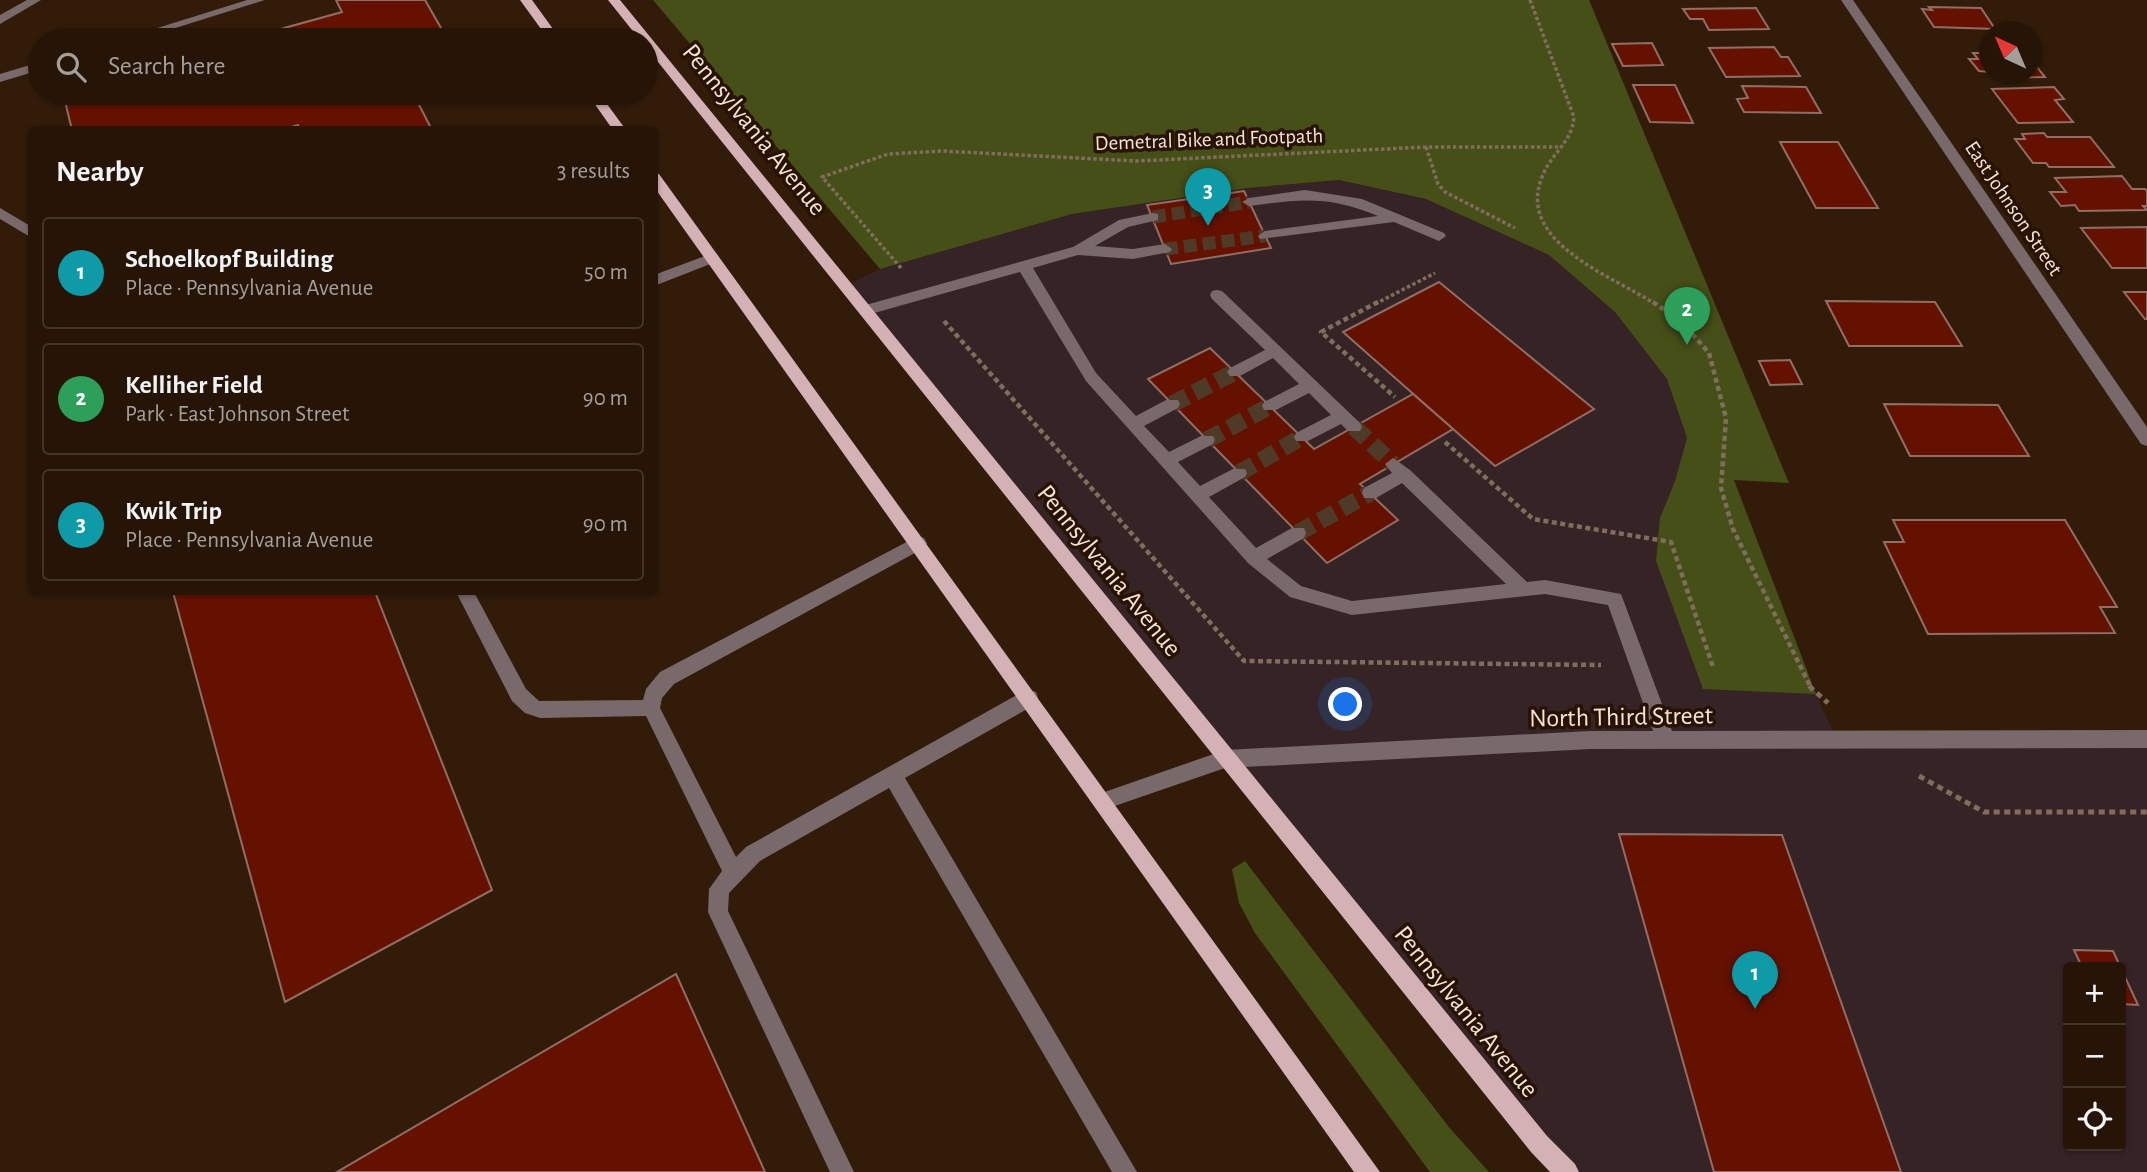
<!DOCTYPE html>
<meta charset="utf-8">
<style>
body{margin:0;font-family:"Alegreya Sans",sans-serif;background:#322215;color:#f1f3f6}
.controls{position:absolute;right:21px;bottom:21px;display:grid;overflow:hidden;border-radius:7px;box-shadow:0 2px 5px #0004}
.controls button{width:63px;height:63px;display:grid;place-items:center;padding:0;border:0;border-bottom:2px solid #423428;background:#261507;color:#f1f3f6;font:35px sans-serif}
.compass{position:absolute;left:1979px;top:21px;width:63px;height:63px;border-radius:50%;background:#261507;box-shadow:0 2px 5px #0004;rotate:316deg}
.you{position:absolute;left:1346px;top:705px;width:24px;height:24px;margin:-18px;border:5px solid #fff;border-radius:50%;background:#1a73e8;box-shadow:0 0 0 10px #1a73e833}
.badge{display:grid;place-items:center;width:46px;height:46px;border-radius:50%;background:#0f766e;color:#fff;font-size:23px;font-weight:700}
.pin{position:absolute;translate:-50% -58px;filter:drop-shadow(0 2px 4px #0008)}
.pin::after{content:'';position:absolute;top:37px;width:24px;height:21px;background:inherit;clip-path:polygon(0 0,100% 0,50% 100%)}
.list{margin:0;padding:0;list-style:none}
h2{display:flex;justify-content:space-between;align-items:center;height:91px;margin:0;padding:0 28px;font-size:30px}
h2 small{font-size:23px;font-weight:400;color:#a49f9b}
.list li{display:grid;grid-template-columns:46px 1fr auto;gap:21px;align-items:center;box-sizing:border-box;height:112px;margin:0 14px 14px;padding:0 14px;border:2px solid #423428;border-radius:7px}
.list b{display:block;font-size:26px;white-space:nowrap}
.list p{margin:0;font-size:23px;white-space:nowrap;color:#a49f9b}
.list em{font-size:23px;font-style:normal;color:#a49f9b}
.icon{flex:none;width:38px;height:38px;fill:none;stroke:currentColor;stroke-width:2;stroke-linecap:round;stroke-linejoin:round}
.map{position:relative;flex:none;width:2147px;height:1172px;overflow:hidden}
.search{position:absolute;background:#261507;box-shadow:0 2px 5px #0004;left:28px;top:28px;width:630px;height:77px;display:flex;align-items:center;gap:18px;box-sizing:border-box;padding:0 24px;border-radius:38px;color:#a49f9b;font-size:26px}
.panel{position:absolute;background:#261507;box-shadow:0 2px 5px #0004;left:28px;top:126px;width:630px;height:469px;border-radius:7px}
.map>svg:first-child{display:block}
</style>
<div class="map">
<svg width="2147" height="1172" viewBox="0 0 2147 1172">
<rect width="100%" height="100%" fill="#321c09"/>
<path fill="#362326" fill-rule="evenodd" d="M1339,180L1426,199L1549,255L1615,312L1667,378L1687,438L1675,481L1660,518L1713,667L1816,694L1837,740L2147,739V1172H1567L846,286L880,269L1072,214L1248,188ZM2068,967H2121V1146H2068Z"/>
<g fill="#464f18">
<path d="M653,0H1589L1789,483L1734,480L1816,694L1703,689L1656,561L1660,518L1675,481L1687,438L1667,379L1615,312L1549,255L1426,199L1339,180L1248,188L1072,214L880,269Z"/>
<path d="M1245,861L1448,1126L1489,1172H1430L1255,933L1239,903L1232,869Z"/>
</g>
<g fill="#651100" stroke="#906e65" stroke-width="2">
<path d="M336,0H425L445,35L427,40H241L342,12Z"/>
<path d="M1929,7L1981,8L1995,29L1934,27L1922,9L1932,10Z"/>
<path d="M1756,8L1769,29L1709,30L1703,19H1690L1683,9Z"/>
<path d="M1652,43L1663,65L1623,66L1612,44Z"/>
<path d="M1774,47L1781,57H1788L1800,76L1726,77L1709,48Z"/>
<path d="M1973,53H1990V72L1979,71L1969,59H1978Z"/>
<path d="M2032,61L2045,77L1994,78L1991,74H2032Z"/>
<path d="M1633,85H1675L1693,123L1650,122Z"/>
<path d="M1742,86L1806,87L1821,113L1744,112L1737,99L1748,98Z"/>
<path d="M2054,87L2064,99L2055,100L2073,122L2018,123L1992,89Z"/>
<path d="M63,93H413L432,130H300L298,125L281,130H72Z"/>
<path d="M2044,133L2047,137H2090L2114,167H2049L2046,163H2033L2015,139H2025L2022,134Z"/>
<path d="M1780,142H1838L1878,208H1816Z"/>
<path d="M2122,176L2132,189H2145L2147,191V206H2143L2147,210L2079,211L2075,205L2061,206L2050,192H2066L2055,178Z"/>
<path d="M1244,191L1271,248L1171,264L1147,205Z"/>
<path d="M2147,227V268H2112L2081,228Z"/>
<path d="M1439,282L1594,409L1495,466L1343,332Z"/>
<path d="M2124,292H2147V319H2145Z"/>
<path d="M1826,301L1935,302L1962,346H1849Z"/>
<path d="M1210,348L1314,449L1413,394L1453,429L1360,484L1398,520L1327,563L1148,379Z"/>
<path d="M1790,360L1802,384L1770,385L1759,361Z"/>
<path d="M1884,404L1998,405L2029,456H1910Z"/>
<path d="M1893,520H2065L2117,607H2100L2115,633L1928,634L1884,542H1904Z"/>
<path d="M173,592H375L492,890L285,1002Z"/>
<path d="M1619,834L1782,835L1901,1172H1714Z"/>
<path d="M2074,950L2113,951L2138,1005L2121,1004V967H2082Z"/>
<path d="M676,974L765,1172H337Z"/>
</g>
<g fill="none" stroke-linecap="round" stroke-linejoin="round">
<g stroke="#4f3a28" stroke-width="13" stroke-dasharray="13 6" stroke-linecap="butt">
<path d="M1153,217L1249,202"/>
<path d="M1165,249L1265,236"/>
</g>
<g stroke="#4f3a28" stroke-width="17" stroke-dasharray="17 8" stroke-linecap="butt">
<path d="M1172,404L1235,372"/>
<path d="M1354,427L1393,464"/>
<path d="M1207,440L1270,406"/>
<path d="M1239,473L1302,437"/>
<path d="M1298,533L1370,493"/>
</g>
<g stroke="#816d5d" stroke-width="3.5" stroke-dasharray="3.5 2.5" stroke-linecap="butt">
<path d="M1530,0L1574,117C1572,143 1551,153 1542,177C1515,243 1615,277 1655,304"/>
<path d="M1426,147L1438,184L1445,192L1515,228"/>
<path d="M901,268L822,177L888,154L942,151L1136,161L1426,147H1558"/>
<path d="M1375,304L1435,273"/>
</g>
<g stroke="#816d5d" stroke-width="4.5" stroke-dasharray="5 3.5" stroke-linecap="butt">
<path d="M1378,302L1321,332L1395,397"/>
<path d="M1653,302L1682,322L1709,353L1726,418L1721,488L1733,529L1811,688"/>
<path d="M944,321L1244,661L1601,665"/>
<path d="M1445,442L1533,519L1671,542L1713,667"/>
</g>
<g stroke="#816d5d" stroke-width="5" stroke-dasharray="6 4.5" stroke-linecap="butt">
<path d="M1809,686L1828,703"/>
<path d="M1919,776L1984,812H2147"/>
</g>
<g fill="#79696b" fill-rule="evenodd">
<path d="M27,0H41L0,24V15Z"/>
<path d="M247,0H265L137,40H119Z"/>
<path d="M1841,0H1853L2147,427V446L2141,444Z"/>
<path d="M40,62V70L0,82V74Z"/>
<path d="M1305,190L1362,199L1444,233L1446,236L1439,241L1394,222L1260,239L1258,236L1265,231L1378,216C1328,195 1300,199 1249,206L1242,202L1249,198Z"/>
<path d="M0,208L32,227V238L0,219Z"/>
<path d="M1153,213L1158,214V220L1128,227L1095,246L1133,249L1165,244L1172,249L1170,252L1133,259L1078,255L1033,268L1096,373L1136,416L1166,400H1178L1180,404L1178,408L1144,426L1169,452L1201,436H1213L1215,440L1213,444L1178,462L1200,486L1233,469H1245L1247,473L1245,477L1209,497L1256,548L1292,528H1304L1306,533L1304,538L1267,559L1301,586L1352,601L1506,584L1402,483L1376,498H1364L1362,493L1364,488L1392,473L1385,464L1393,458L1410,470L1527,582L1545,580L1621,594L1672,731L2147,730V748L1590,749L1225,768L1103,810L1096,807L1093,801L1096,795L1225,750L1590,731H1653L1608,605L1545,594L1352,615L1290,597L1248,563L1086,381L1020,272L867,315L860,310L862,306L1073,247L1119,220Z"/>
<path d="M713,253L718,255V261L654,286V275Z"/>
<path d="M1217,290L1222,291L1360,423L1362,427L1360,431H1348L1341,424L1308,441H1296L1294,437L1296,433L1331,415L1309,393L1276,410H1264L1262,406L1264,402L1299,384L1273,358L1240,376H1230L1227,372L1230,368L1265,350L1212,299L1210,295L1212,291Z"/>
<path d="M918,536L924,538L927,543L924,548L674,684L662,698L660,708L736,857L746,847L1022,692L1029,690L1036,692L1038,698L1036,704L905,778L1137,1172H1112L889,788L760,861L729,893L728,911L854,1172H830L708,912L709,889L722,871L646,716L540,718L525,713L512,701L456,592H474L526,689L539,701L643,700L646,689L660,672Z"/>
</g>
<g fill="#d3b1b5" fill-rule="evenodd">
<path d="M520,0H532L561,40H549Z"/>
<path d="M608,0H620L1547,1136L1575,1164L1579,1172H1550L1531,1152L646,47V40H640Z"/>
<path d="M587,93H599L626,130H613Z"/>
<path d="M654,173L659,174L1380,1172H1354L654,187Z"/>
</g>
</g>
<g text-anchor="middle" stroke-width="7" stroke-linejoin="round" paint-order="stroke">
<g font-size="21" fill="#f3e3d8" stroke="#281202">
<text transform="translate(1209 139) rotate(-2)" y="7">Demetral Bike and Footpath</text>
<text transform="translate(2014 208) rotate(56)" y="7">East Johnson Street</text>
</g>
<g font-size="26" fill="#f3e3d8" stroke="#281202">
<text transform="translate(755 129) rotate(51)" y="9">Pennsylvania Avenue</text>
<text transform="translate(1110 570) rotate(51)" y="9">Pennsylvania Avenue</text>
<text transform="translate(1621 716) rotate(-1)" y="9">North Third Street</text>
<text transform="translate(1467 1011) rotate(51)" y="9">Pennsylvania Avenue</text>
</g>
</g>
</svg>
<div class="controls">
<button>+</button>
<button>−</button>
<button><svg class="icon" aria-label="locate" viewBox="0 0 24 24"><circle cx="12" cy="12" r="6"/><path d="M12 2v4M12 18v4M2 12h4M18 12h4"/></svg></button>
</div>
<svg class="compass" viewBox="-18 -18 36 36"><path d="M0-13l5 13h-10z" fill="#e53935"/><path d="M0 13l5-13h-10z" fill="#a49f9b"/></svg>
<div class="you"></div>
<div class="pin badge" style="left:1755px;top:1009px;background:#0f9aa8">1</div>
<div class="pin badge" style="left:1687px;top:345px;background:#2e9e5b">2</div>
<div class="pin badge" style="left:1208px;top:226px;background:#0f9aa8">3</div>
<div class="search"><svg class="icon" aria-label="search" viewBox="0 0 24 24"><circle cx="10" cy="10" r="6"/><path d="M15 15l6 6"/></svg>Search here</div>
<section class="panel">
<h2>Nearby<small>3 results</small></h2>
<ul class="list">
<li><span class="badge" style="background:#0f9aa8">1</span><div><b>Schoelkopf Building</b><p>Place · Pennsylvania Avenue</p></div><em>50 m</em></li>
<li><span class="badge" style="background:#2e9e5b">2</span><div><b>Kelliher Field</b><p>Park · East Johnson Street</p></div><em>90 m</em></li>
<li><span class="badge" style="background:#0f9aa8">3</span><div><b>Kwik Trip</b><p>Place · Pennsylvania Avenue</p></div><em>90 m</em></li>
</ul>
</section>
</div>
